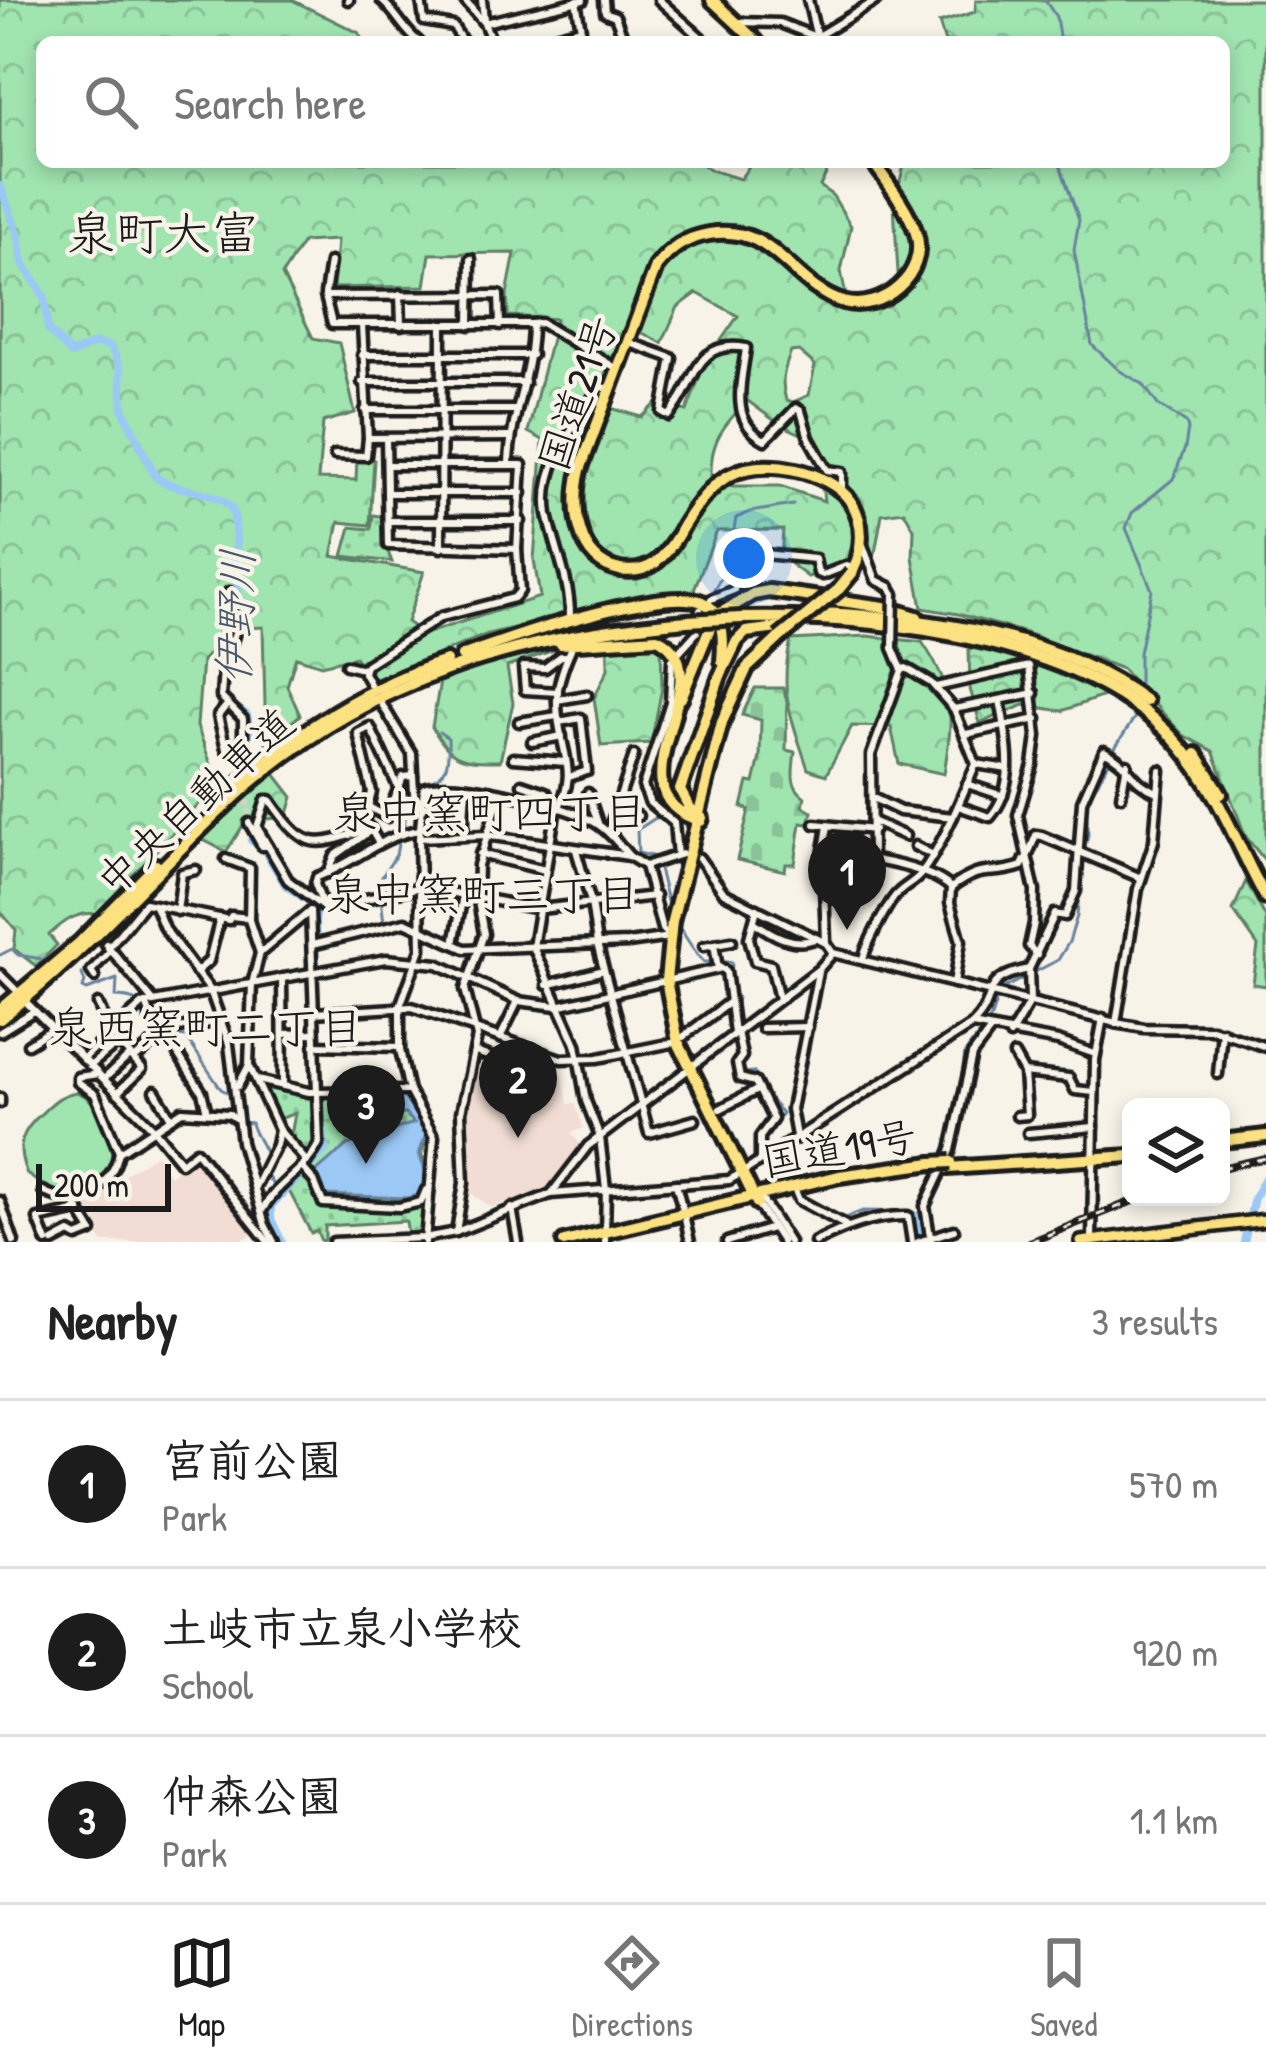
<!DOCTYPE html>
<meta charset="utf-8">
<style>
body{margin:0;font-family:"Patrick Hand","Klee One",sans-serif;background:#f6f6f6;color:#222}
.controls{position:absolute;right:36px;bottom:36px;display:grid;overflow:hidden;border-radius:18px;box-shadow:0 6px 18px #0003}
.controls button{width:108px;height:108px;display:grid;place-items:center;padding:0;border:0;border-bottom:3px solid #e0e0e0;background:#fff;color:#222;font:60px sans-serif}
.scale{position:absolute;left:36px;bottom:30px;width:135px;box-sizing:border-box;padding-left:12px;border:6px solid #1c1c1c;border-top:0;font-size:33px;line-height:42px;white-space:nowrap;color:#1c1c1c;-webkit-text-stroke:9px #f7f3e8;paint-order:stroke}
.you{position:absolute;left:744px;top:558px;width:42px;height:42px;margin:-30px;border:9px solid #fff;border-radius:50%;background:#1a73e8;box-shadow:0 0 0 18px #1a73e833}
.badge{display:grid;place-items:center;width:78px;height:78px;border-radius:50%;background:#1c1c1c;color:#fff;font-size:39px;font-weight:700}
.pin{position:absolute;translate:-50% -99px;filter:drop-shadow(0 3px 6px #0008)}
.pin::after{content:'';position:absolute;top:63px;width:42px;height:36px;background:inherit;clip-path:polygon(0 0,100% 0,50% 100%)}
.list{margin:0;padding:0;list-style:none}
h2{display:flex;justify-content:space-between;align-items:center;height:156px;margin:0;padding:0 48px;font-size:51px}
h2 small{font-size:39px;font-weight:400;color:#767676}
.list li{display:grid;grid-template-columns:78px 1fr auto;gap:36px;align-items:center;box-sizing:border-box;height:168px;padding:0 48px;border-top:3px solid #e0e0e0}
.list b{display:block;font-size:45px;white-space:nowrap}
.list p{margin:0;font-size:39px;white-space:nowrap;color:#767676}
.list em{font-size:39px;font-style:normal;color:#767676}
.icon{flex:none;width:66px;height:66px;fill:none;stroke:currentColor;stroke-width:2;stroke-linecap:round;stroke-linejoin:round}
.map{position:relative;flex:none;width:1266px;height:1242px;overflow:hidden}
.search{position:absolute;background:#fff;box-shadow:0 6px 18px #0003;left:36px;right:36px;top:36px;height:132px;display:flex;align-items:center;gap:30px;box-sizing:border-box;padding:0 42px;border-radius:18px;color:#767676;font-size:45px}
.sheet{height:660px;background:#fff}
nav{display:flex;justify-content:space-around;align-items:center;box-sizing:border-box;height:168px;border-top:3px solid #e0e0e0;background:#fff;font-size:33px;color:#767676}
nav a{display:grid;justify-items:center;gap:6px}
nav .on{color:#1c1c1c}
.map>svg:first-child{display:block}
</style>
<div class="map">
<svg width="1266" height="1242" viewBox="0 0 1266 1242">
<defs>
<pattern id="forest-crowns" width="20" height="18" patternUnits="userSpaceOnUse" patternTransform="scale(3)"><rect width="20" height="18" fill="#a0e4b0"/><path d="M2 6a3 3 0 1 1 6 0M12 15a3 3 0 1 1 6 0" fill="none" stroke="#89c397"/></pattern>
<pattern id="cemetery-stones" width="16" height="16" patternUnits="userSpaceOnUse" patternTransform="scale(3)"><rect width="16" height="16" fill="#a0e4b0"/><path d="M2 7V4a2 2 0 0 1 4 0v3zM10 15v-3a2 2 0 0 1 4 0v3z" fill="#89c397"/></pattern>
<pattern id="park-dots" width="8" height="8" patternUnits="userSpaceOnUse" patternTransform="scale(3)"><rect width="8" height="8" fill="#a0e4b0"/><path d="M2 2h.1M6 6h.1" fill="none" stroke="#89c397" stroke-width="1.8" stroke-linecap="round"/></pattern>
</defs>
<rect width="100%" height="100%" fill="#f7f3e8"/>
<filter id="ink" filterUnits="userSpaceOnUse"><feTurbulence type="fractalNoise" baseFrequency=".00833" numOctaves="2"/><feDisplacementMap in="SourceGraphic" scale="24" xChannelSelector="R" yChannelSelector="G"/><feConvolveMatrix kernelMatrix="1 2 1 2 8 2 1 2 1" color-interpolation-filters="sRGB"/></filter>
<g filter="url(#ink)">
<g fill="#f1ddd3">
<path d="M475,1072L534,1078L562,1074L568,1104L575,1103L583,1128L571,1133L580,1144L547,1189L491,1207L467,1191L463,1114Z"/>
<path d="M156,1154L170,1176L196,1154L257,1232L238,1242H102L80,1204Z"/>
</g>
<path fill="#a0e4b0" stroke="#5e8066" stroke-width="3" d="M77,1092C92,1098 96,1106 102,1120C123,1165 110,1201 54,1194L27,1174C15,1146 21,1131 43,1112C54,1101 62,1094 77,1092Z"/>
<g fill="url(#forest-crowns)" stroke="#5e8066" stroke-width="3" fill-rule="evenodd">
<path d="M0,0H292L359,33L365,42H42V162H698L711,170L740,179L752,162H832L820,186L833,196L851,226L841,271L849,311L899,290L894,205L904,165L894,162H1224V42H945L939,23L975,12L976,0H1266V862L1246,837L1213,751L1183,735L1122,669L1026,633L958,614L922,608L913,557L914,529L904,511L882,514L875,553L808,577L781,557L783,530L717,531L693,592L587,610L488,634L374,680L355,657L321,665L296,657L287,686L300,715L266,744L263,627L231,629L202,661L197,726L218,784L97,914C77,911 63,922 49,935L57,945L36,966L14,949L16,930L0,911ZM337,240L333,288L425,286L430,254L515,253L507,294L508,316L556,319L528,432L543,440L534,560L540,597L424,634L407,622L424,572L332,556L339,522L370,525L374,460L357,458L356,480L318,479L323,422L355,413L339,343L313,338L282,275L303,242ZM697,293L738,316L704,365L687,411L656,404L642,417L607,407L603,379L627,325L662,343L678,307ZM799,351L815,365L809,395L793,402L786,400C780,382 784,369 791,352ZM748,401L779,424L817,441L824,501L780,486H712C707,447 720,427 748,401Z"/>
<path d="M867,636L922,642C957,694 953,714 944,774L899,764L891,727L852,726L826,775L808,769C792,719 778,693 791,640Z"/>
<path d="M609,642L661,643L662,688L651,743L601,746L594,698L608,669V646L556,649L507,667L513,703L500,761C462,761 452,761 432,727L441,676L555,648Z"/>
<path d="M969,648L1028,658L1109,694L1062,711L1024,705L980,723L970,689Z"/>
<path d="M272,770L293,797L287,817L246,821L226,852L200,838L235,798Z"/>
<path d="M1246,881L1266,918V986L1253,984L1258,946L1233,910Z"/>
</g>
<path fill="url(#cemetery-stones)" stroke="#5e8066" stroke-width="3" d="M755,688H783L787,701L786,750L795,752C792,774 790,787 805,797L803,806L812,812L809,824L801,823L795,864H786L785,871L737,860L749,810L742,807L748,782L754,783L760,757L761,720L742,715Z"/>
<g fill="url(#park-dots)" stroke="#5e8066" stroke-width="3">
<path d="M373,515L386,517V547L392,562L343,556L351,527L371,529Z"/>
<path d="M265,1083L310,1093L408,1094L431,1132L421,1153L429,1176L422,1236H408L406,1221L325,1226V1240L321,1241L317,1231L311,1233L288,1189L312,1166L287,1135L292,1130L295,1113L277,1120L262,1086Z"/>
</g>
<path fill="#9bc8f5" stroke="#68839e" stroke-width="3" d="M402,1095L428,1129L419,1154L426,1173L421,1194L407,1198L326,1195L314,1174L347,1145L414,1123L405,1114L385,1113L354,1125L348,1102Z"/>
<g fill="none" stroke-linecap="round" stroke-linejoin="round">
<g stroke="#68839e" stroke-width="3">
<path d="M1045,0L1056,17L1060,42"/>
<path d="M1059,162L1079,220L1074,250L1092,345L1120,371L1143,384L1158,405L1186,423L1188,429L1185,448L1173,479L1132,513L1126,528L1152,590L1139,653V694"/>
<path d="M709,597L727,568L736,518L750,512L793,505"/>
<path d="M660,725L638,791L657,817L637,830L638,853L656,857L667,901"/>
<path d="M1113,751L1137,714"/>
<path d="M425,784C449,775 449,762 448,738L439,732"/>
<path d="M403,830L406,815L416,803"/>
<path d="M682,930C685,938 699,957 704,962H732L731,979"/>
<path d="M317,947L385,931L379,881L396,855L399,839"/>
<path d="M0,955L12,949L18,955L42,959"/>
<path d="M82,974L85,982L83,988L87,990L117,979L116,997C136,998 142,999 144,1023L162,1034L186,1037L221,1089L240,1099L243,1109L240,1112"/>
<path d="M733,993L737,997L734,1016L739,1028"/>
<path d="M745,1055L742,1073L754,1072L760,1084"/>
<path d="M763,1093L782,1113L768,1131"/>
<path d="M241,1122L251,1123C255,1141 274,1155 266,1174L279,1194"/>
<path d="M942,1157L959,1100L965,1053L990,1020L997,998L1002,989L1058,960L1069,942L1077,916L1082,857L1088,835L1086,803L1110,760"/>
<path d="M769,1176L772,1180L787,1176"/>
<path d="M803,1197L845,1218L863,1211L914,1212L917,1217L938,1166"/>
</g>
<g stroke="#9bc8f5" stroke-width="8">
<path d="M0,186L18,234L23,263L44,296L48,330L71,354L96,343L111,347L120,367L123,409L155,476C176,496 237,485 235,525C235,537 239,542 234,553L240,613L226,671L225,699L247,715L250,733"/>
<path d="M251,840L265,851L286,886L310,902L315,913L317,1027"/>
<path d="M917,1217L922,1242"/>
<path d="M282,1242L271,1219V1206L326,1149L320,1114"/>
<path d="M1244,1242L1254,1198L1266,1176"/>
</g>
<g stroke="#d6d3c9" stroke-width="6" stroke-dasharray="6 3" stroke-linecap="butt">
<path d="M243,747L245,778"/>
<path d="M246,791L249,823"/>
</g>
<g stroke="#1c1c1c" stroke-width="15">
<g id="minor">
<path d="M348,0H349"/>
<path d="M381,0C397,13 403,30 419,42"/>
<path d="M421,0L424,21L453,26L463,42"/>
<path d="M464,0L484,23L492,42"/>
<path d="M482,0L484,19"/>
<path d="M604,0L605,12L615,16L625,42"/>
<path d="M659,0L706,42"/>
<path d="M808,0L818,42"/>
<path d="M738,22L780,23L816,37"/>
<path d="M484,23L583,0"/>
<path d="M816,37L877,0"/>
<path d="M532,42L581,29L576,1"/>
<path d="M325,294L330,262"/>
<path d="M400,294L401,325"/>
<path d="M362,325L368,438L510,437"/>
<path d="M470,325L471,259"/>
<path d="M500,325L499,295L325,296L332,324H532L541,323L616,368"/>
<path d="M627,342L672,358L662,412L669,416C696,386 693,338 746,348C742,381 728,421 765,440L796,408L801,411L809,438L827,470L842,472V489"/>
<path d="M362,355H532"/>
<path d="M362,382H525"/>
<path d="M365,410H517"/>
<path d="M386,438L388,545L517,549"/>
<path d="M335,455L366,456L368,438"/>
<path d="M509,464C510,416 532,373 532,324"/>
<path d="M387,493H522"/>
<path d="M388,521H521"/>
<path d="M863,545L876,580L890,587L894,594"/>
<path d="M441,548L442,326"/>
<path d="M229,592L236,630L223,669L221,697L243,719V747"/>
<path d="M711,599L734,590L745,552L815,559L818,573L823,575L846,566L853,568"/>
<path d="M570,616C570,579 555,549 548,514C540,465 576,424 600,386L609,390"/>
<path d="M571,649C564,665 556,686 557,704C558,750 582,771 555,814L533,947L576,1044L586,1101L600,1137L606,1189L605,1233"/>
<path d="M678,653L697,632L700,610"/>
<path d="M672,660L670,702L643,786L650,803L674,823L677,855"/>
<path d="M346,665L363,669"/>
<path d="M903,670L906,668L931,683L954,709"/>
<path d="M370,684L364,673L366,665L441,617L514,598L520,591L517,549L522,465H387"/>
<path d="M936,687L1029,666L1037,736L1033,765L1018,815L1035,891L1034,923L1029,946L1037,955"/>
<path d="M558,692L525,690L523,667L545,668L561,656H567"/>
<path d="M557,700L587,695"/>
<path d="M380,701L412,754L414,793L421,806"/>
<path d="M226,706L218,716L226,749"/>
<path d="M519,722L557,716"/>
<path d="M559,722L581,718L587,771L569,777"/>
<path d="M966,734L1037,719"/>
<path d="M532,742L562,736"/>
<path d="M513,758L566,762"/>
<path d="M976,764L1008,769"/>
<path d="M522,784L546,792L553,808"/>
<path d="M967,784L1003,796"/>
<path d="M588,793L598,823"/>
<path d="M1121,796L1127,764"/>
<path d="M873,798L900,811L953,817"/>
<path d="M421,806H447"/>
<path d="M958,806L990,817C1018,785 1007,739 1000,700"/>
<path d="M369,807L387,817L403,777L413,776"/>
<path d="M615,813L638,816"/>
<path d="M365,819L372,792L358,733L370,727L400,791"/>
<path d="M874,822L905,836"/>
<path d="M249,823L262,846H268"/>
<path d="M815,824L874,830"/>
<path d="M463,836L466,788"/>
<path d="M613,836L610,827L634,755"/>
<path d="M378,842L370,828C313,848 306,852 270,800H266L257,827L288,880L324,908L421,887L540,909L655,896"/>
<path d="M915,846L933,855"/>
<path d="M576,850L591,902L597,944L649,1133L695,1120"/>
<path d="M480,854L545,870"/>
<path d="M1028,855L1036,835L1042,836L1141,878"/>
<path d="M823,856C854,854 929,866 951,888"/>
<path d="M699,858L724,893L826,943L833,953L1116,1023L1144,1028L1212,1029L1266,1047"/>
<path d="M226,859L250,868L249,920L260,953L252,984L249,1065L238,1086"/>
<path d="M872,861L871,755L902,670L893,648"/>
<path d="M645,866L682,854"/>
<path d="M328,873L335,856L371,830"/>
<path d="M951,888L950,903L961,941L954,983"/>
<path d="M951,888C986,862 989,878 1022,866L1025,859"/>
<path d="M155,906L164,928L210,990L229,1044L241,1142L265,1225L274,1242"/>
<path d="M324,908L315,884L317,877C355,863 381,835 420,830"/>
<path d="M757,909L749,938L755,961L771,965L779,999"/>
<path d="M177,911L182,873L196,870"/>
<path d="M754,922C773,935 793,947 815,939"/>
<path d="M826,942L823,856L828,826"/>
<path d="M106,944L153,1001"/>
<path d="M454,944L463,895"/>
<path d="M714,944L718,968"/>
<path d="M312,945L405,922L465,949L628,943L670,937L662,929L645,866L629,856L486,835L419,838"/>
<path d="M704,946L732,941"/>
<path d="M108,948L145,903L229,920L231,916L249,918"/>
<path d="M260,953L309,912"/>
<path d="M863,959C866,946 888,902 898,893C905,886 913,883 920,875C945,841 959,802 976,764L954,709L1034,693"/>
<path d="M196,972L209,961L220,918"/>
<path d="M0,974L15,989"/>
<path d="M95,977L91,971L110,951"/>
<path d="M282,978L283,1086"/>
<path d="M547,985L604,970"/>
<path d="M146,1003L155,1027L167,1030L221,1021"/>
<path d="M28,1004L152,1127L181,1163L196,1151L268,1242"/>
<path d="M98,1004L111,1033L142,1069L117,1093"/>
<path d="M313,1013L412,1007L561,1059L598,1058L677,1042"/>
<path d="M1116,1023L1138,889L1154,841L1160,770"/>
<path d="M972,1025L1058,1041L1095,1054"/>
<path d="M762,1028L808,1027"/>
<path d="M737,1031L742,1056L737,1063L740,1078L755,1082L773,1119L760,1137V1160"/>
<path d="M0,1032L34,1011"/>
<path d="M283,1034L314,1033"/>
<path d="M1010,1035L1030,1001L1029,969L1055,914L1065,916L1076,891L1082,801L1104,751C1132,765 1130,782 1157,792"/>
<path d="M683,1037L728,1003"/>
<path d="M500,1038L518,1001"/>
<path d="M28,1044L52,1029"/>
<path d="M314,1045L400,1047"/>
<path d="M475,1052L515,1065"/>
<path d="M1014,1055L1024,1073L1069,1078L1075,1090L1094,1092"/>
<path d="M83,1059L143,1004L386,959L438,964L518,1001L557,1006L722,968L726,971L734,1033"/>
<path d="M134,1059L159,1038L169,1040L202,1092L207,1112"/>
<path d="M249,1065L279,1130L307,1162"/>
<path d="M90,1066L119,1042"/>
<path d="M1218,1074L1222,1031"/>
<path d="M104,1079L130,1055"/>
<path d="M258,1080L309,1092L409,1091"/>
<path d="M155,1091L170,1116"/>
<path d="M0,1098V1103"/>
<path d="M720,1109L757,1090"/>
<path d="M1017,1116L1027,1115L1024,1073"/>
<path d="M1028,1133L1094,1127"/>
<path d="M796,1136L791,1109L818,972"/>
<path d="M121,1151L182,1111L229,1114L235,1118"/>
<path d="M302,1167L314,1181L323,1203L399,1207L421,1202L426,1190"/>
<path d="M745,1171L972,1025C1002,996 975,980 1029,969"/>
<path d="M676,1184L684,1214"/>
<path d="M255,1187L276,1145L279,1130"/>
<path d="M43,1191C76,1210 112,1188 119,1152L95,1094L78,1082V1077L98,1074"/>
<path d="M796,1193L799,1200L845,1225"/>
<path d="M551,1194L588,1146L819,969L833,953"/>
<path d="M0,1201L14,1242"/>
<path d="M763,1201L789,1242"/>
<path d="M758,1205L782,1242"/>
<path d="M512,1208L518,1242"/>
<path d="M263,1209C277,1182 307,1170 319,1143L310,911"/>
<path d="M685,1219L690,1242"/>
<path d="M456,1232L464,1183L461,1112L477,1037L465,989L484,934L477,896L478,865L500,795"/>
<path d="M1092,1240L1095,1060L1103,1018"/>
<path d="M47,1242L38,1219L79,1210"/>
<path d="M53,1242L70,1233L77,1237L92,1231L72,1199"/>
<path d="M333,1242L424,1238L456,1232L551,1194L729,1180L740,1174"/>
<path d="M425,1242L434,1137L409,1091L400,1050V1006L421,949L419,838L424,788C454,777 566,805 594,822C608,830 619,844 629,856"/>
<path d="M605,1242V1238"/>
<path d="M727,1242L772,1228"/>
<path d="M815,1242C845,1227 874,1215 908,1216L912,1242"/>
<path d="M918,1242L954,1230"/>
<path d="M931,1242L925,1206L951,1150L972,1055L990,1031"/>
</g>
</g>
<g stroke="#1c1c1c" stroke-width="18">
<path id="major" d="M1081,1242L1266,1220"/>
</g>
<g stroke="#1c1c1c" stroke-width="20">
<g id="highway">
<path d="M712,0L757,42"/>
<path d="M852,573C863,551 865,523 851,502C840,485 815,474 796,470C738,458 713,478 683,526C676,539 667,554 655,563C645,570 632,572 620,570C575,561 572,505 580,470L656,267C670,249 685,238 709,234C775,223 789,285 843,302C881,313 929,274 916,233C908,208 888,183 873,162"/>
<path d="M821,613C929,618 1056,634 1146,701"/>
<path d="M719,614L753,594L769,591L884,607L917,617"/>
<path d="M741,618C877,615 1088,637 1180,746C1218,790 1238,848 1266,898"/>
<path d="M561,644L657,638C730,672 601,793 701,821"/>
<path d="M462,656C505,639 662,586 702,602C725,612 724,640 722,661"/>
<path d="M681,698L714,618"/>
<path d="M1196,754L1221,794"/>
<path d="M237,785C300,730 366,686 446,661"/>
<path d="M702,818L689,807L680,790L720,676L737,641L746,632L794,626"/>
<path d="M0,1010L79,943L156,865"/>
<path d="M0,1019C87,952 156,868 238,794C363,680 520,635 687,621"/>
<path d="M1221,1141L1266,1136"/>
<path d="M948,1168L1131,1156"/>
<path d="M757,1203L678,1042L666,980L672,921L722,722L747,668L779,638"/>
<path d="M564,1242L839,1176L932,1163"/>
</g>
</g>
<use href="#minor" stroke="#f7f3e8" stroke-width="6"/>
<use href="#major" stroke="#fbe180" stroke-width="9"/>
<use href="#highway" stroke="#fbe180" stroke-width="10"/>
<g stroke="#1c1c1c" stroke-width="8">
<g id="rail">
<path d="M1221,1168L1266,1158"/>
<path d="M1030,1242L1143,1197"/>
</g>
</g>
<use href="#rail" stroke="#f7f3e8" stroke-width="3" stroke-dasharray="9" stroke-linecap="butt"/>
<g stroke="#1c1c1c" stroke-width="15" stroke-linecap="butt">
<path id="minor-bridge" d="M893,648L894,594"/>
</g>
<g stroke="#1c1c1c" stroke-width="20" stroke-linecap="butt">
<g id="highway-bridge">
<path d="M687,621L741,618"/>
<path d="M779,638L839,589L852,573"/>
<path d="M932,1163L951,1162"/>
</g>
</g>
<use href="#minor-bridge" stroke="#f7f3e8" stroke-width="6"/>
<use href="#highway-bridge" stroke="#fbe180" stroke-width="10"/>
</g>
</g>
<g text-anchor="middle" stroke-width="9" stroke-linejoin="round" paint-order="stroke">
<g font-size="42" fill="#1c1c1c" stroke="#f7f3e8">
<text transform="translate(577 393) rotate(-71)" y="15">国道21号</text>
<text transform="translate(195 801) rotate(-43)" y="15">中央自動車道</text>
<text transform="translate(839 1148) rotate(-10)" y="15">国道19号</text>
</g>
<g font-size="45" font-style="italic" fill="#485868" stroke="#f7f3e8">
<text transform="translate(235 616) rotate(-88)" y="16">伊野川</text>
</g>
<g font-size="45" fill="#1c1c1c" stroke="#f7f3e8">
<text x="490" y="828">泉中窯町四丁目</text>
<text x="483" y="910">泉中窯町三丁目</text>
<text x="206" y="1043">泉西窯町二丁目</text>
</g>
<g font-size="48" fill="#1c1c1c" stroke="#f7f3e8">
<text x="163" y="250">泉町大富</text>
</g>
</g>
</svg>
<div class="controls">
<button><svg class="icon" aria-label="layers" viewBox="0 0 24 24"><path d="M12 4l9 5-9 5-9-5zM3 14l9 5 9-5"/></svg></button>
</div>
<div class="scale">200 m</div>
<div class="you"></div>
<div class="pin badge" style="left:847px;top:930px">1</div>
<div class="pin badge" style="left:518px;top:1138px">2</div>
<div class="pin badge" style="left:366px;top:1164px">3</div>
<div class="search"><svg class="icon" aria-label="search" viewBox="0 0 24 24"><circle cx="10" cy="10" r="6"/><path d="M15 15l6 6"/></svg>Search here</div>
</div>
<section class="sheet">
<h2>Nearby<small>3 results</small></h2>
<ul class="list">
<li><span class="badge">1</span><div><b>宮前公園</b><p>Park</p></div><em>570 m</em></li>
<li><span class="badge">2</span><div><b>土岐市立泉小学校</b><p>School</p></div><em>920 m</em></li>
<li><span class="badge">3</span><div><b>仲森公園</b><p>Park</p></div><em>1.1 km</em></li>
</ul>
</section>
<nav>
<a class="on"><svg class="icon" aria-label="map" viewBox="0 0 24 24"><path d="M3 6l6-2 6 2 6-2v14l-6 2-6-2-6 2zM9 4v14M15 6v14"/></svg>Map</a>
<a><svg class="icon" aria-label="directions" viewBox="0 0 24 24"><path d="M12 3l9 9-9 9-9-9zM9 14v-3h6M13 9l2 2-2 2"/></svg>Directions</a>
<a><svg class="icon" aria-label="saved" viewBox="0 0 24 24"><path d="M7 4h10v16l-5-4-5 4z"/></svg>Saved</a>
</nav>
